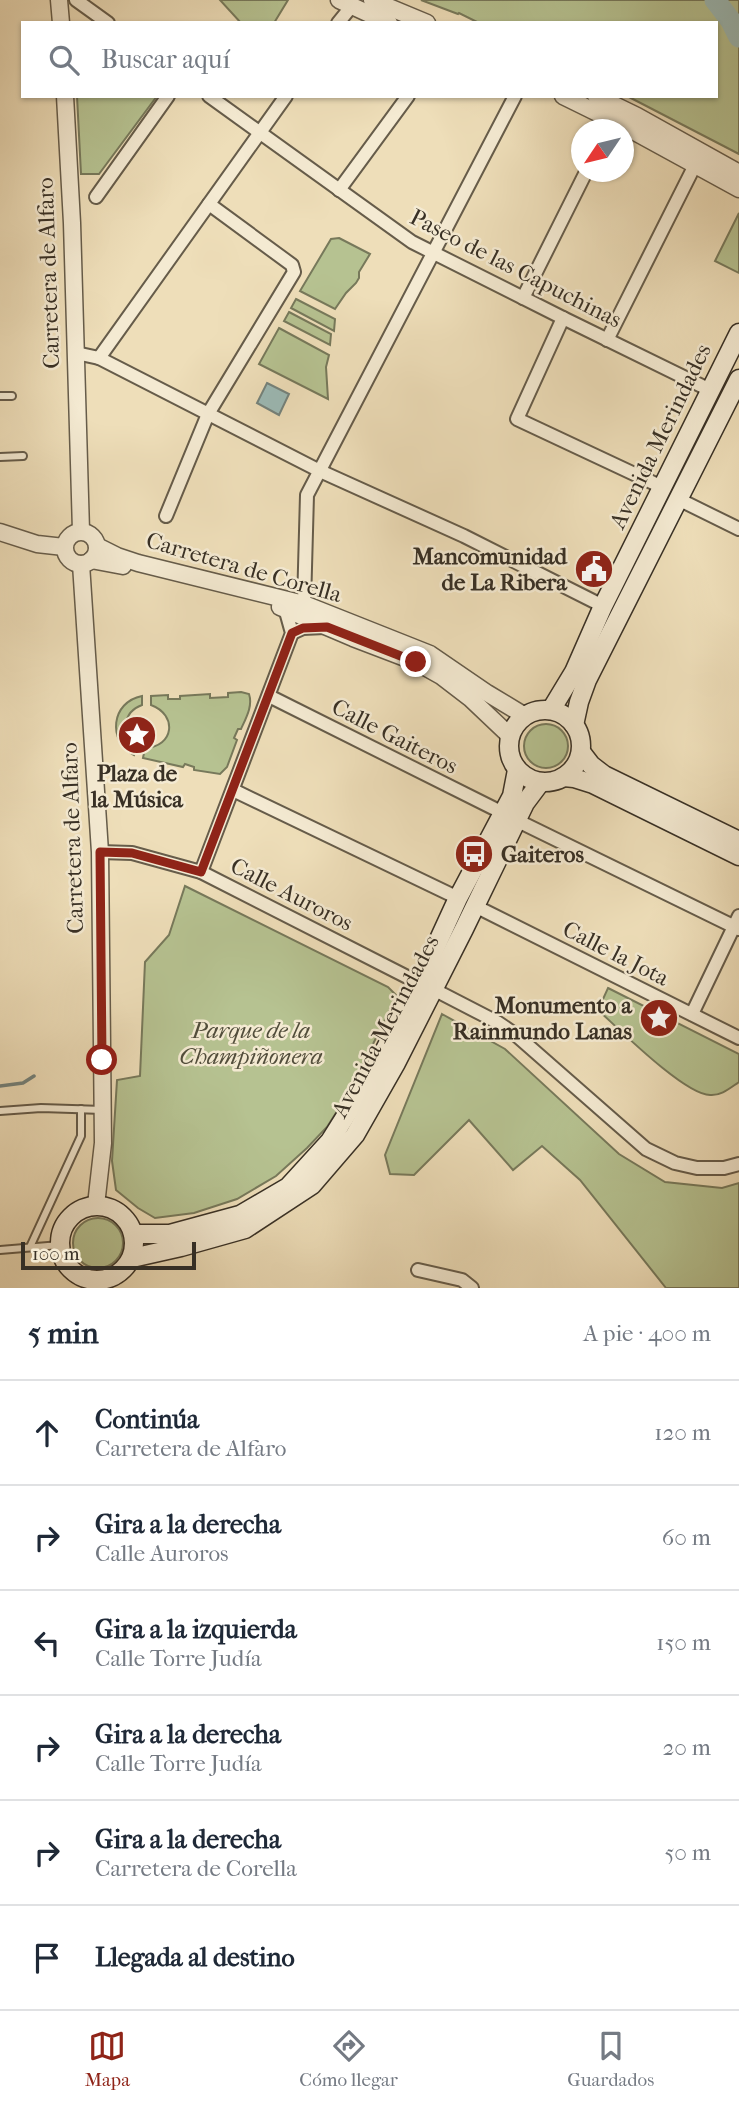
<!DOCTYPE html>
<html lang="es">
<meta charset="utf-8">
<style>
body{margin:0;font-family:"IM FELL French Canon",serif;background:#f2f2f3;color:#1f2937}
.compass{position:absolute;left:571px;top:119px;width:63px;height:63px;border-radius:50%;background:#fff;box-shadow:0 2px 5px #0004;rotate:235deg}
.scale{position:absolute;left:21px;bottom:18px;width:175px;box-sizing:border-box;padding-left:7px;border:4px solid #383025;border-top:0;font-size:19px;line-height:24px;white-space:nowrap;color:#383025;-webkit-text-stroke:5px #f4ead2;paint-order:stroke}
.stop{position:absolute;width:21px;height:21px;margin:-16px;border:5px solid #8f2418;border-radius:50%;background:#fff}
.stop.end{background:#8f2418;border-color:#fff;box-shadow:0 2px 7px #0008}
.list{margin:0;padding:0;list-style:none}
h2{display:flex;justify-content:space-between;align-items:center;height:91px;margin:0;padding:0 28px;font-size:30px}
h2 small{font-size:23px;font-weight:400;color:#747a83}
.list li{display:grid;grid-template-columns:46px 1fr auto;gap:21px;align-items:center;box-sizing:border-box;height:105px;padding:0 28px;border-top:2px solid #e0e1e3}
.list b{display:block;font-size:26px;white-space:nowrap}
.list p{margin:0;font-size:23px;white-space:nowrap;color:#747a83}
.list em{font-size:23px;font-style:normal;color:#747a83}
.icon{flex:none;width:38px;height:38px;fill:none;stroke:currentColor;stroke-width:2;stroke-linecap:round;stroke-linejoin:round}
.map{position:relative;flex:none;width:739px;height:1288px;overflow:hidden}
.search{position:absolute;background:#fff;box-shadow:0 2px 5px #0004;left:21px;right:21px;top:21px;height:77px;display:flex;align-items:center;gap:18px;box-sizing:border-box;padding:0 24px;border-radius:0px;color:#747a83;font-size:26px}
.sheet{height:721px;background:#fff}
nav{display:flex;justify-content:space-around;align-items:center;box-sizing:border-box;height:98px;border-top:2px solid #e0e1e3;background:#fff;font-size:19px;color:#747a83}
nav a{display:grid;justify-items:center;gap:4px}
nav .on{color:#8f2418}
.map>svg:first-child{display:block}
</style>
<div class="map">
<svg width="739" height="1288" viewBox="0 0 739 1288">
<rect width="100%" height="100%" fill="#eedeb9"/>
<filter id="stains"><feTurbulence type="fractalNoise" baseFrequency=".00286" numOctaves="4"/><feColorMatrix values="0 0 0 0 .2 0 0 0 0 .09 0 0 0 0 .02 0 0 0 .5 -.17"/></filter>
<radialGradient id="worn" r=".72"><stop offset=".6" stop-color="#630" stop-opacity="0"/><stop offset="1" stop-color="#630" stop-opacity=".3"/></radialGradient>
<g fill="#b6c291" stroke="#77795b" stroke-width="2">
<path d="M220,0H288L274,23H241Z"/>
<path d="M421,0H739V154L627,96H716V23H479L459,13L458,14Z"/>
<path d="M77,96H157L99,174H81Z"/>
<path d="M739,213V273L715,261Z"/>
<path d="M339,238L370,254L359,272V278L356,283L346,293L335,309L300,291L331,239Z"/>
<path d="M296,299L335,319L334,331L291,308Z"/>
<path d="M289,312L331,334L330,345L284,321Z"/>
<path d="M279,328L329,355L326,367L328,399L259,364Z"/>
<path d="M241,692L249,694C253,706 246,718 241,729H238L234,738L237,740L227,767L220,774L194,770V767L185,764L183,767L143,758L145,748C174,747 178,715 151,705V696L168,695V699H180V696L210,694V698L228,697V693Z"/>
<path d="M142,696V705C123,712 120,734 137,746L134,755C107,741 111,702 142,696Z"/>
<circle cx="546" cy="746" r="22"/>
<path d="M185,886L388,987L397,996L348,1094L327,1127L307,1148L276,1176L237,1199L194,1213L155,1218L138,1208L116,1190L112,1161L117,1080L140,1076L145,962L169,935Z"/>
<path d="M608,988L739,1054V1082C730,1088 721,1096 710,1095C685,1095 619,1029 598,1010Z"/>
<path d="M442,1014L505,1049L619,1154L665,1182L722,1188L739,1183V1288H666L580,1180L542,1146L513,1170L469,1120L414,1175L390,1174L385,1155Z"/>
<circle cx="98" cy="1243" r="25"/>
</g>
<path fill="#9cbbb7" stroke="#74837d" stroke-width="2" d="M267,383L289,394L279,415L257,403Z"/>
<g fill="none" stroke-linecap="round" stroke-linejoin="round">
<path stroke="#74837d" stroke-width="3.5" d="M0,1086L23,1083L34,1076"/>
<path stroke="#9cbbb7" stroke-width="21" d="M715,0L731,21L739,37"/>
<g stroke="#665c4a" stroke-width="10">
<g id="service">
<path d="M0,396H12"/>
<path d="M0,457L23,456"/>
<path d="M0,1111L41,1108L103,1110"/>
<path d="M30,1247L81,1136V1109"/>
<path d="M0,1250L60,1245"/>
</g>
</g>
<g stroke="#665c4a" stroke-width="16">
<g id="minor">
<path d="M76,0L108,23"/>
<path d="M338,23L351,7"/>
<path d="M209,96L412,242L563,318L710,390"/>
<path d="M339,190L408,96"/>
<path d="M96,197L168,96"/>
<path d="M523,298L586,172"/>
<path d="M563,318L517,419L662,487"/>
<path d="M607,340L695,165"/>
<path d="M76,353L99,358L320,471L464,536L603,606"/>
<path d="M99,358L286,96"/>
<path d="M678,499L739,529"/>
<path d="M166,516L208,414L294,272L292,265L209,204"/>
<path d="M304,604L307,495L515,96"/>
<path d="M292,633L303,628L325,627"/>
<path d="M269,696L503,813"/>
<path d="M233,790L458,898"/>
<path d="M516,820L739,929"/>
<path d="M100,852L132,853L201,872L419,983"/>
<path d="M201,872L292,633L285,608"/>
<path d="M475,906L739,1038"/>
<path d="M433,989L497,1022L516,1035L646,1149L675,1163L697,1168H724L739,1164"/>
<path d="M692,1014L739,916"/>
<path d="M418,1270L462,1280L472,1288"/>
</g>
</g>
<g stroke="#665c4a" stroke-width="19">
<g id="tertiary">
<path d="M59,0L61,23"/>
<path d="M339,0L389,23"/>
<path d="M372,0L427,23"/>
<path d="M65,96L72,223L81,531"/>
<path d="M563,96L622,125L739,189"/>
<path d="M596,96L637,116L739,173"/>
<path d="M0,532L37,544L64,547"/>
<circle cx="81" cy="548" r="16"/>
<path d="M97,546L117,556L138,563L304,604L430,654L487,693L525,716"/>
<path d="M91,560L123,566"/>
<path d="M81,564L100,852L103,1143L96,1205"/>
<path d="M280,607L353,638L416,662L441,676L471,699L510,736"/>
</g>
</g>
<g stroke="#383025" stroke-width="21">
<g id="secondary">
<circle cx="545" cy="746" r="36"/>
<path d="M551,710L574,672L603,606L739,333"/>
<path d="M574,725L579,702L587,680L739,379"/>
<path d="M581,752L591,765L604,775L739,841"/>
<path d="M564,777L574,778L593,784L739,856"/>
<circle cx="97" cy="1243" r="37"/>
<path d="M133,1234H170L240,1215L288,1187L330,1141L374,1071L419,983L458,898L512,796L517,770"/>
<path d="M132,1258L181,1247L245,1229L312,1185L355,1135L396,1063L464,929L525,803L540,783"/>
</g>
</g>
<use href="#service" stroke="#f4ead2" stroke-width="6"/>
<use href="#minor" stroke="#f4ead2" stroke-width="12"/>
<use href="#tertiary" stroke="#f4ead2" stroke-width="16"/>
<use href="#secondary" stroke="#f4ead2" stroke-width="18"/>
</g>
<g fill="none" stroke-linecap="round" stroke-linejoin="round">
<path stroke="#8f2418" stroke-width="9" d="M102,1060L100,852L132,853L201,872L292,633L303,628L327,627L416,662"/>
</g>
<defs>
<g id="civic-disc" transform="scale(2.0125)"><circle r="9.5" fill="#8f2418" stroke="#f4ead2"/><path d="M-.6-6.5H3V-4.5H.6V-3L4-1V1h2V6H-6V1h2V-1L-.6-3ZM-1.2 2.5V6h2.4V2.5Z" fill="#fff"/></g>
<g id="sight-disc" transform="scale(2.0125)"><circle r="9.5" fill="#8f2418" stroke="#f4ead2"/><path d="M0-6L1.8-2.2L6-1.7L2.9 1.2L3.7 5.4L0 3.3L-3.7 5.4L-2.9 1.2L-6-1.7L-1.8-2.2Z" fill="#fff"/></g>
<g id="bus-disc" transform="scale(2.0125)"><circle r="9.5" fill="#8f2418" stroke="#f4ead2"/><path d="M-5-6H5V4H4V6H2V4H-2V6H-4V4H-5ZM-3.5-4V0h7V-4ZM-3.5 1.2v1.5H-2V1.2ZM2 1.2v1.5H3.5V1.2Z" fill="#fff"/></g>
</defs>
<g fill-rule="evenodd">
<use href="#civic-disc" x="594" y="569"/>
<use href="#sight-disc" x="137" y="735"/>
<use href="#bus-disc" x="474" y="854"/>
<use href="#sight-disc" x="659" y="1018"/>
</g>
<g text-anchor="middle" stroke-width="5" stroke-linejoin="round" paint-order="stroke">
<g font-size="23" fill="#383025" stroke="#f4ead2">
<text transform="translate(516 268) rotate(27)" y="8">Paseo de las Capuchinas</text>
<text transform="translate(48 273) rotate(-92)" y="8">Carretera de Alfaro</text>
<text transform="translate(660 436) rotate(-64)" y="8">Avenida Merindades</text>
<text transform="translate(244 567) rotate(16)" y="8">Carretera de Corella</text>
<text transform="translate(395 736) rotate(27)" y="8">Calle Gaiteros</text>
<text transform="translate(72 838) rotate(-92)" y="8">Carretera de Alfaro</text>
<text transform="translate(292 894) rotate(27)" y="8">Calle Auroros</text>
<text transform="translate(616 953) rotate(27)" y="8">Calle la Jota</text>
<text transform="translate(385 1026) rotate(-62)" y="8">Avenida Merindades</text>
</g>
<g font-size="23" font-weight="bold" fill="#383025" stroke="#f4ead2" text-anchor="end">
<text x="567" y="564">Mancomunidad<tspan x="567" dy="26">de La Ribera</tspan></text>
<text x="137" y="781" text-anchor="middle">Plaza de<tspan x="137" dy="26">la Música</tspan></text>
<text x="501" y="862" text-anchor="start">Gaiteros</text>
<text x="632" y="1013">Monumento a<tspan x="632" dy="26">Rainmundo Lanas</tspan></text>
</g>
<g font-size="23" font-style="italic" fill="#514d3b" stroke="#f4ead2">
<text x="251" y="1038">Parque de la<tspan x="251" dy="26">Champiñonera</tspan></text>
</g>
</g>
<rect width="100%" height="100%" filter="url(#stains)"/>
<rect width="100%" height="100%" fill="url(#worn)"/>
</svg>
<svg class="compass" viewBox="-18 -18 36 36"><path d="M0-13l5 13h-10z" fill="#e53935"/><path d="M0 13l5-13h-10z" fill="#747a83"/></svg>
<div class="scale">100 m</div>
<div class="stop" style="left:102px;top:1060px"></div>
<div class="stop end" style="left:416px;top:662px"></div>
<div class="search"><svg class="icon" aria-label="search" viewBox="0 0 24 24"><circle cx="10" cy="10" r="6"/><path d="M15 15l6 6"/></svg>Buscar aquí</div>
</div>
<section class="sheet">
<h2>5 min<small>A pie · 400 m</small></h2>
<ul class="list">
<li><svg class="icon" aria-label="ahead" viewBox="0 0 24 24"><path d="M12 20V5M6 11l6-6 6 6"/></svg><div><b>Continúa</b><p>Carretera de Alfaro</p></div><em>120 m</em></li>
<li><svg class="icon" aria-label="right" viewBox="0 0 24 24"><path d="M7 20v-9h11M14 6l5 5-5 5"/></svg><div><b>Gira a la derecha</b><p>Calle Auroros</p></div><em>60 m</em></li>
<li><svg class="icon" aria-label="left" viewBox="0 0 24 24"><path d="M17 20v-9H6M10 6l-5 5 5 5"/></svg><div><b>Gira a la izquierda</b><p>Calle Torre Judía</p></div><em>150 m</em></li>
<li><svg class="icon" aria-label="right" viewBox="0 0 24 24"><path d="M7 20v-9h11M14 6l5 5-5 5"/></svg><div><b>Gira a la derecha</b><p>Calle Torre Judía</p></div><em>20 m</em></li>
<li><svg class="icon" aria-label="right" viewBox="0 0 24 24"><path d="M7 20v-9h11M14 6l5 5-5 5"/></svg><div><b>Gira a la derecha</b><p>Carretera de Corella</p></div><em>50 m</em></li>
<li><svg class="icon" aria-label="arrive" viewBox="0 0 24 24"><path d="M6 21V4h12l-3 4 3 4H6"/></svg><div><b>Llegada al destino</b></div></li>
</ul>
</section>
<nav>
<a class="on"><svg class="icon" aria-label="map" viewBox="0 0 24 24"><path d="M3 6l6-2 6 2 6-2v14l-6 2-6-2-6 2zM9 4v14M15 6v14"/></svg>Mapa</a>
<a><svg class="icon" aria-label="directions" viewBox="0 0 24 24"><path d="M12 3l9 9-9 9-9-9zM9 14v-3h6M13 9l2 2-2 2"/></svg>Cómo llegar</a>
<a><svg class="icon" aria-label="saved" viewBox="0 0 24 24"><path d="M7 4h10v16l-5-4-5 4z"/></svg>Guardados</a>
</nav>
